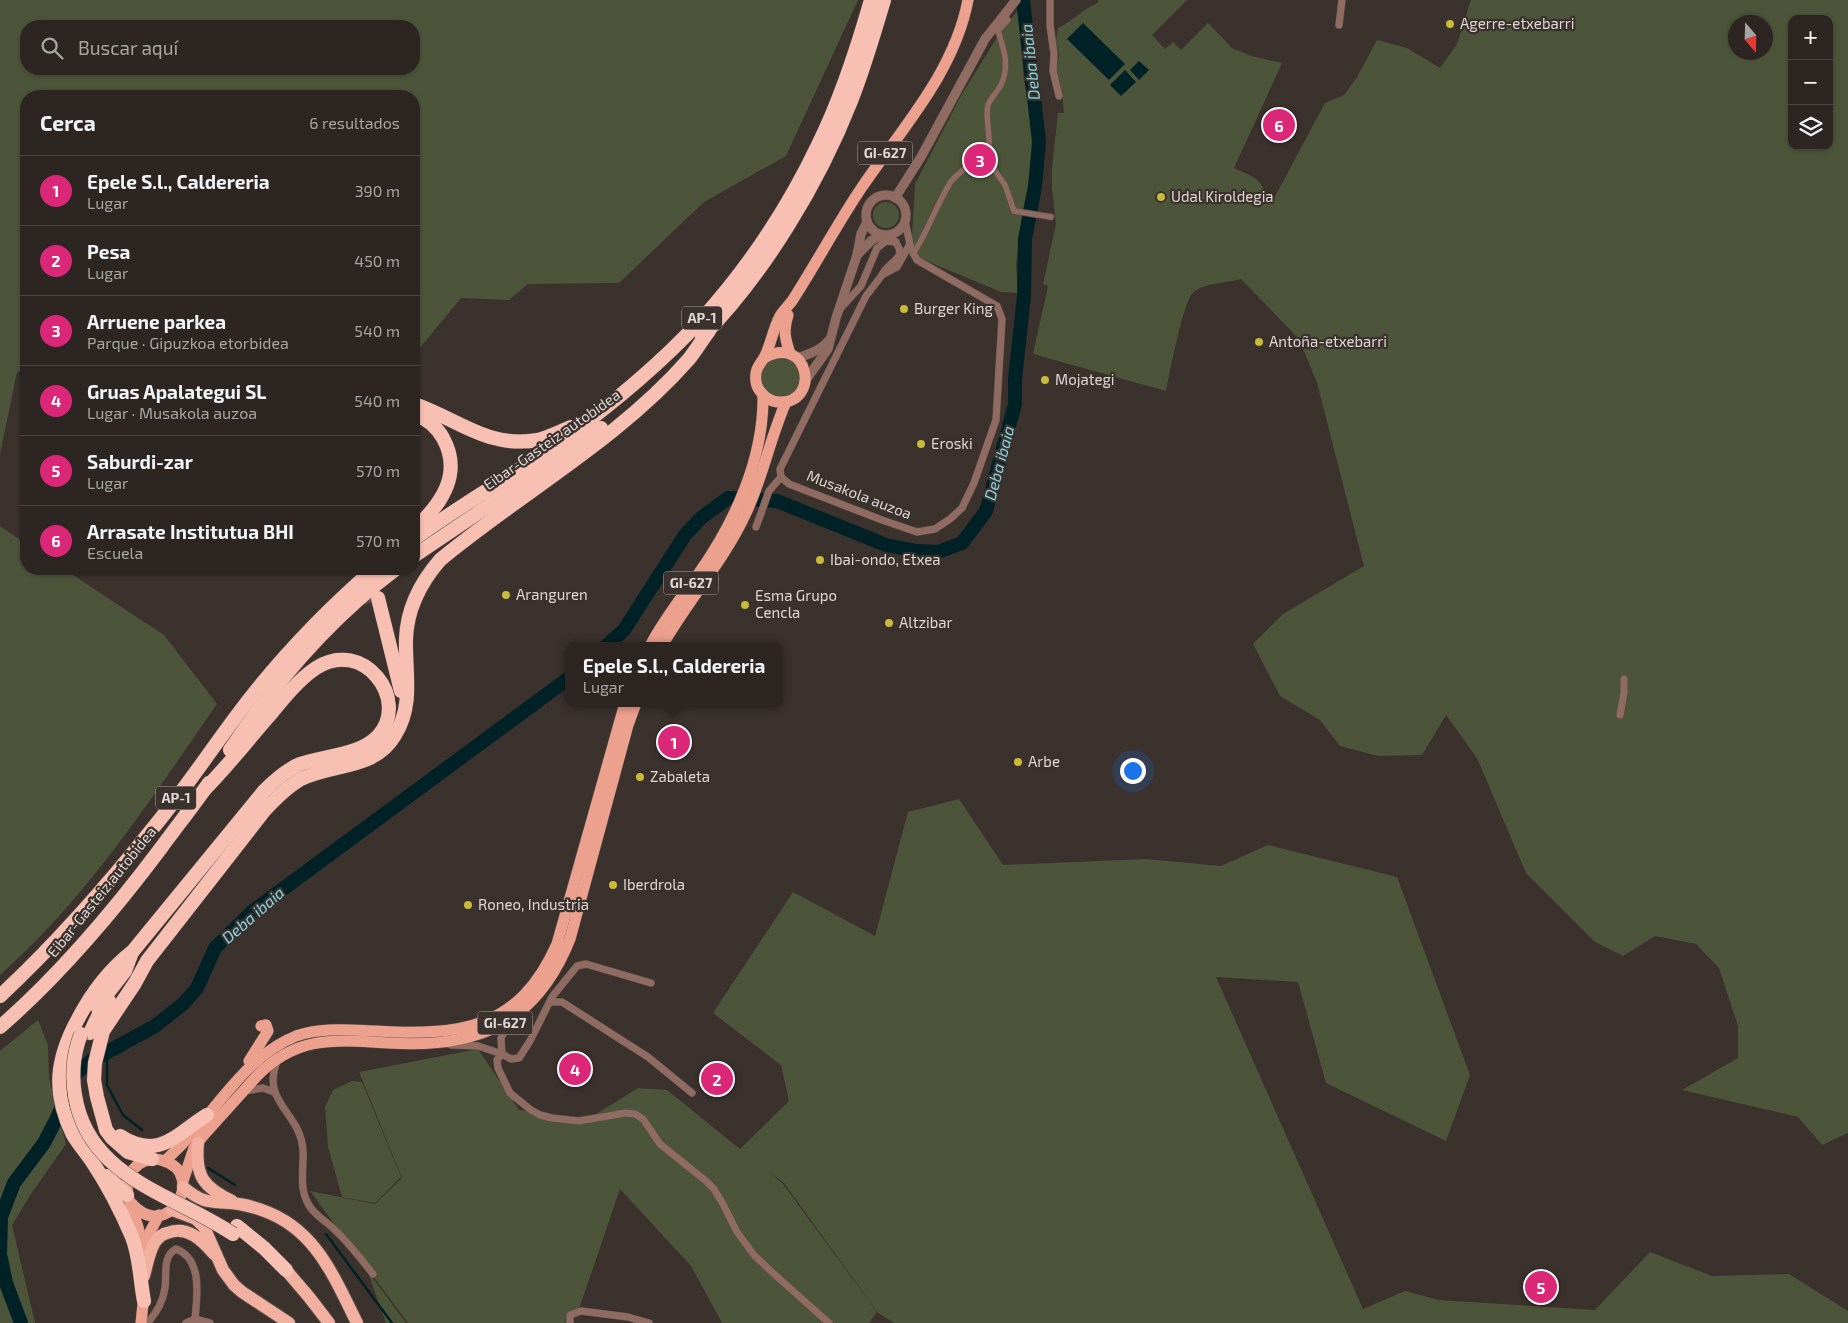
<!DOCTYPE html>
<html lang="es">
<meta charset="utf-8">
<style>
body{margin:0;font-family:"Exo 2",sans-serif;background:#342d2a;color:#f1f3f6}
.controls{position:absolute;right:15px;top:15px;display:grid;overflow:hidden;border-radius:10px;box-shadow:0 1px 4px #0004}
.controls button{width:45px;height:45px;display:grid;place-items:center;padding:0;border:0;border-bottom:1px solid #484240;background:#2c2522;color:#f1f3f6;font:25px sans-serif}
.compass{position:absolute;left:1728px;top:15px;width:45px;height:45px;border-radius:50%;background:#2c2522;box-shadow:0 1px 4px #0004;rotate:161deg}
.you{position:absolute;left:1132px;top:770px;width:18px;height:18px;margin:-12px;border:4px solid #fff;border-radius:50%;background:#1a73e8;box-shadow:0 0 0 8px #1a73e833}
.badge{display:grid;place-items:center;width:32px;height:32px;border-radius:50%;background:#db2777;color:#fff;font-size:16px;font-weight:700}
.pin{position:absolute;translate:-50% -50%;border:2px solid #fff;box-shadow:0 1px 5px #0006}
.popup{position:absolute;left:565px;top:642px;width:218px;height:65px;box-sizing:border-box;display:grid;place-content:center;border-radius:10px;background:#2c2522;filter:drop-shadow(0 1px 4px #0005);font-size:16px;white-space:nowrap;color:#a6a5a5}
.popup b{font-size:19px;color:#f1f3f6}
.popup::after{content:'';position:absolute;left:50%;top:100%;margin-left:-10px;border:10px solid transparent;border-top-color:#2c2522}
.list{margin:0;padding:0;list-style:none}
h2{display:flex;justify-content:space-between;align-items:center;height:65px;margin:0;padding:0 20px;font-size:21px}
h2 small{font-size:16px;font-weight:400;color:#a6a5a5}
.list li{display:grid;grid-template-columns:32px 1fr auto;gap:15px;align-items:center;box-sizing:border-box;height:70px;padding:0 20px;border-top:1px solid #484240}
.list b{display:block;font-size:19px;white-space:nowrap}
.list p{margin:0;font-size:16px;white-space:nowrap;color:#a6a5a5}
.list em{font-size:16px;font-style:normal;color:#a6a5a5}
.icon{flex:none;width:28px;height:28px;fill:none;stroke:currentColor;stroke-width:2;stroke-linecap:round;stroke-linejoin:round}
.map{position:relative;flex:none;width:1848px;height:1323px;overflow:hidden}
.search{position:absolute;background:#2c2522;box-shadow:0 1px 4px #0004;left:20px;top:20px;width:400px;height:55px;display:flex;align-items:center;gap:12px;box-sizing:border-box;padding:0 18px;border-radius:20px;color:#a6a5a5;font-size:19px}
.panel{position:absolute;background:#2c2522;box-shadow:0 1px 4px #0004;left:20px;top:90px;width:400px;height:485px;border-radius:20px}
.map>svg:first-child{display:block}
</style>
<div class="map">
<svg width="1848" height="1323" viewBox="0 0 1848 1323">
<rect width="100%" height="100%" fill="#3b312d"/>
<g fill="#4c553a" fill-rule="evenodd">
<path d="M0,0H858L786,156L704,202L619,283L528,284L509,300L461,298L414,355V96H26V370L17,372L0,454ZM26,26H414V69H26Z"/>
<path d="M1098,0H1187L1152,35L1165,49L1173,42L1181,50L1208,23L1232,48L1251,56L1282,63L1234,168C1259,179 1259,178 1271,204L1325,103L1344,95L1357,77L1377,40L1407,48L1440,68L1457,44L1471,0H1848V1133L1822,1145L1798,1117L1682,1090L1738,1058V1026L1719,968L1696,944L1655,936L1623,956L1595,942L1526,873L1477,758L1446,715L1422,755L1378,756L1340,746L1320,720L1280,696L1253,644L1283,614L1364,566L1317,383L1299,339L1241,279C1227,283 1204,283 1194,292C1183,300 1170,373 1166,391L1033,354L1048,286L1043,284L1056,224L1052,189V168L1058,113H1064L1062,91L1056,71L1059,54L1056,42L1058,28C1073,21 1082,9 1098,3ZM1792,19H1829V146H1792ZM1736,22H1766V52H1736Z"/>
<path d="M1018,10L1024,81L1035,142L1030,178L1023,209L1016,265L1018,293L1001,292L917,257L912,237L915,184L962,94L996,39Z"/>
<circle cx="886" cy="215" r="13"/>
<path d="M791,357L803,374L795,393L782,398L768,394L760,382L761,368L770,358Z"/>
<path d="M0,526L26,544V569H64L164,635L217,704C151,799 87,898 0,975Z"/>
<path d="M959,799L1003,865L1146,859L1221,866L1268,845L1397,877L1470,1075L1446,1141L1326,1083L1298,982L1216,977L1363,1309L1405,1291L1439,1300L1595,1310L1650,1252L1712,1276L1789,1274L1848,1311V1323H894L878,1313L784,1183L768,1171L783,1184L877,1312L869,1323H722L691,1266L620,1189L579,1309L564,1323H408L310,1191L375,1204L402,1178L359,1072L478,1049L519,1110L588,1119L638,1088L667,1090L740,1149L789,1101L781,1065L713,1013L793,892L875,936L908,812Z"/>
<path d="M38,1020L48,1045L49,1078L66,1144L31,1194L12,1225L35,1323H0V1051Z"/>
<path d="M352,1081L362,1082L401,1177L375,1203L342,1197L328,1147L325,1107L333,1090Z"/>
<path d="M367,1270L406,1323H386Z"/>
</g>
<g fill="#002227">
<path d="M1083,23L1125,64L1109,80L1067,39Z"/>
<path d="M1139,61L1149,70L1139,80L1130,70Z"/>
<path d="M1125,70L1136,82L1121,96L1110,85Z"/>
</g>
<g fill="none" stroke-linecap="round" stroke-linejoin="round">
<g stroke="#002227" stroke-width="2.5">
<path d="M107,1052V1085L123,1115L142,1130"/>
<path d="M208,1168L235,1185"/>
<path d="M326,1234L392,1323"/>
</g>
<g stroke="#002227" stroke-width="14">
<path d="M606,646L624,630L685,535L701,518L728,498L777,501L886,545L917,551L938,552L962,543L986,511L1015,404V379L1024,296L1025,239L1035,187L1039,142L1023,0"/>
<path d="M21,1323L6,1283L0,1254L1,1217L14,1183L44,1143L57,1118L76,1073L91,1061L155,1026L183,1004L197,988L215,948L253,911L569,678"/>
</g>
<path stroke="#534a46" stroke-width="14" stroke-dasharray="14 7" stroke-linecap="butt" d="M362,569L371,604"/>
<g stroke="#584f4b" stroke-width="7">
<g id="pedestrian">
<path d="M989,145C990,132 985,118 988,105C991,98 997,92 1001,85C1010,66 1004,50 998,31L1008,20L1003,15"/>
<path d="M991,165L1005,185L1014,211L1051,217"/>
<path d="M913,254C928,231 936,206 950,183C956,174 966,170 972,160"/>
</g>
</g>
<g stroke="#584f4b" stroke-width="8">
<g id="minor">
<path d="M1050,0V25L1054,54L1053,71L1059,96"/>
<path d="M1339,25L1342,0"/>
<path d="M905,221C907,230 909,240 911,249L917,260L997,306L1002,319L996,420L974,483L962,508L950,519L935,529L917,532L882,520L789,484L781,477L780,469L866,296L882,275L897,267L910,244"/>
<path d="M882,275C888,260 915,258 888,235"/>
<path d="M840,309L861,286L877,248L886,241L896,242"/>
<path d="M756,527L769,491L781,477"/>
<path d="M1620,715L1624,693V679"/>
<path d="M550,1002H562L648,1057L692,1093"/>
<path d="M510,1021L501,1038L502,1054L497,1060L498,1068L510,1093L531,1110L540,1115L552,1118L579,1121L625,1113L635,1114L643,1119L660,1144L706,1181L714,1189L723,1204L737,1232L754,1255L774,1274L829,1323"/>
<path d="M451,1045L478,1046L502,1054L511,1059L519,1058L530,1041L552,997L577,966L586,964L651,983"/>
<path d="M278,1059C259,1103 301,1111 303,1151C304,1169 298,1189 310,1207C316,1216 327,1222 335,1230C349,1243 361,1259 373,1274"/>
<path d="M245,1091L263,1088L274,1092"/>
<path d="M195,1319L210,1323"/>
<path d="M147,1323C156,1314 163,1301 165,1288C167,1275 162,1256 176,1249C203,1259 197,1296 195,1319L186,1323"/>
<path d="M570,1323V1315L581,1311L628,1317L649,1323"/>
</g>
</g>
<g stroke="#584f4b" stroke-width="10">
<g id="tertiary">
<circle cx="886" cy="215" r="20"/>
<path d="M895,198L921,157L985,39L1016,0"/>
<path d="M857,255L872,240L883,235"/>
<path d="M797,358C810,354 821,350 829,340"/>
<path d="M805,381L828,349L836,318L857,255L861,234L867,222"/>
</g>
</g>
<g stroke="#584f4b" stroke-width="12">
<g id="primary">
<path d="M788,315C783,331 785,338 790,354"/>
<path d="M764,358C809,333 821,403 780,402C772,402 765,398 760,391C756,386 755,380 756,373C757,366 762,362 765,356C771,344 773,329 780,316C783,311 788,306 792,301C816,264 837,224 862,187C902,128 954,73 968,0"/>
<path d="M650,646C664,619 682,597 699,573C735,522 764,458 763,395"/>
<path d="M662,646C688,600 724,561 746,513C763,477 770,438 786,402"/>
<path d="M249,1061L268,1031L266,1025L261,1026"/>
<path d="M165,1161C173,1153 182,1145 189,1137C222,1101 249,1055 296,1036C321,1027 349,1030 375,1031C460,1036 519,1030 557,944L625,703"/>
<path d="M183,1181L194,1148L202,1137L257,1076C297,1035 335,1040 388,1043C477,1049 536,1024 570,939L628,725L636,703"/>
<path d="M131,1203C168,1245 207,1174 164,1161C156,1158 146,1159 139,1164C115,1182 134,1209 139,1231C140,1238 141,1246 141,1254"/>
<path d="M146,1256L150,1232L159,1215"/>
<path d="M141,1323L144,1294"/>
</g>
</g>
<g stroke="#584f4b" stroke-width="14">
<g id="trunk">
<path d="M198,1143C195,1176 203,1187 232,1201"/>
<path d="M183,1187C207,1207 212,1200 239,1204C309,1216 329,1266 357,1323"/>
<path d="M172,1210L196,1219L204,1227L223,1270L234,1285L242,1292L289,1323"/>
<path d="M286,1270L309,1297L329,1323"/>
<path d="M144,1276C147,1265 149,1252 155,1242C158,1238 162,1234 167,1233C187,1225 202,1240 214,1254"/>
</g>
</g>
<g stroke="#584f4b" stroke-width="15">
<g id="motorway">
<path d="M702,337C764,274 819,183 851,101C864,68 874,34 884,0"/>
<path d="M414,404C458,419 488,449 538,440C549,437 561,431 571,427"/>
<path d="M414,414C426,418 436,426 443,438C463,474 441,505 414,529"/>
<path d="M414,539C462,504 516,474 564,439C612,404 660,364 701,320C748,268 788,208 818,145C841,99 857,49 871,0"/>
<path d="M414,556L574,448L601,428"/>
<path d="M378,598L401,691"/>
<path d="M230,750C276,681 330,618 396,569"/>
<path d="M0,996C56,944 106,887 153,828C188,786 217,740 251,697C289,649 328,609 374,569"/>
<path d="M97,1007L125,971L132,952"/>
<path d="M0,1027C61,974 113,912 161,848C177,826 194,805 209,783"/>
<path d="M90,1033L100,1012L109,1001"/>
<path d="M120,1136C159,1161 176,1134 207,1115"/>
<path d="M152,1159L128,1152L112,1138L106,1130L97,1097L94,1080L95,1063L103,1031L135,983L147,961L264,811C275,799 287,787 301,779C333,763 375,770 395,735C414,705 405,672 406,639C407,608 421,582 440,560C522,492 618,440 689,359C696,350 702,340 709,331"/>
<path d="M107,1176L127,1195"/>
<path d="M237,1226L264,1248L286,1270"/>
<path d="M144,1301C140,1281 140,1257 132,1237C121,1211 109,1187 93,1163C87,1154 79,1145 73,1135C52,1093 56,1059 78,1019C91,994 110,969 133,951L264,791C275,780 286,770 300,764C325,755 359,756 378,736C411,700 363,637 316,668C298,680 283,699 269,716C247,741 227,767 204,790"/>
</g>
</g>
<use href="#pedestrian" stroke="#906b62" stroke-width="5.5"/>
<use href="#minor" stroke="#906b62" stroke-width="7"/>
<use href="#tertiary" stroke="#906b62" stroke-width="9"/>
<use href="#primary" stroke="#eca08e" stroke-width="11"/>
<use href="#trunk" stroke="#f2b0a0" stroke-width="12"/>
<use href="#motorway" stroke="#f8c0b3" stroke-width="14"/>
<g stroke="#584f4b" stroke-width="15" stroke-linecap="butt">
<path id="motorway-bridge" d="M81,1034C72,1057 71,1080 77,1105C95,1180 177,1196 233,1234"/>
</g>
<use href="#motorway-bridge" stroke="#f8c0b3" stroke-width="14"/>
</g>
<g fill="#caba3a" stroke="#3b312d" stroke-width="2">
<circle cx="1450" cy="24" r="5"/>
<circle cx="1161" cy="197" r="5"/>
<circle cx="904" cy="309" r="5"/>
<circle cx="1259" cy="342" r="5"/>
<circle cx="1045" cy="380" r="5"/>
<circle cx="921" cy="444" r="5"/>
<circle cx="820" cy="560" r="5"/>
<circle cx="506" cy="595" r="5"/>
<circle cx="745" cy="605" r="5"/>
<circle cx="889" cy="623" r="5"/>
<circle cx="1018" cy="762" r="5"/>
<circle cx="640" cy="777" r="5"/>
<circle cx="613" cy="885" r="5"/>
<circle cx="468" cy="905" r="5"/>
</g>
<g text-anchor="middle" stroke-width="4.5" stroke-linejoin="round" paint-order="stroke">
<g fill="#3b312d" stroke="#ada5a2" stroke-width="1">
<rect x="857.5" y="141.5" width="55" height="23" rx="4"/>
<rect x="682" y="306.5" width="40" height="23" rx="4"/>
<rect x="663.5" y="571.5" width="55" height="23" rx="4"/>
<rect x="156" y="786.5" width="40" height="23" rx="4"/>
<rect x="477.5" y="1011.5" width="55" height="23" rx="4"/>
</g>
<g font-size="14" font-weight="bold" fill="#ded7d4">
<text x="885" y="158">GI-627</text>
<text x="702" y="323">AP-1</text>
<text x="691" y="588">GI-627</text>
<text x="176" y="803">AP-1</text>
<text x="505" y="1028">GI-627</text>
</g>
<g font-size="15" fill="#ded7d4" stroke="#3b312d" text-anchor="start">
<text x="1460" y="29">Agerre-etxebarri</text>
<text x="1171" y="202">Udal Kiroldegia</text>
<text x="914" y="314">Burger King</text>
<text x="1269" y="347">Antoña-etxebarri</text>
<text x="1055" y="385">Mojategi</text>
<text x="931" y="449">Eroski</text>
<text x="830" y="565">Ibai-ondo, Etxea</text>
<text x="516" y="600">Aranguren</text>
<text x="755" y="601">Esma Grupo<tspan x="755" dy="17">Cencla</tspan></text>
<text x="899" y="628">Altzibar</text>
<text x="1028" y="767">Arbe</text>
<text x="650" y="782">Zabaleta</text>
<text x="623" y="890">Iberdrola</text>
<text x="478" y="910">Roneo, Industria</text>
</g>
<g font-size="15" fill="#ded7d4" stroke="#3b312d">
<text transform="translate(552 440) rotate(-35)" y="5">Eibar-Gasteiz autobidea</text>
<text transform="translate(859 495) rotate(21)" y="5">Musakola auzoa</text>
<text transform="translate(102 892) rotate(-51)" y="5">Eibar-Gasteiz autobidea</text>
</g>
<g font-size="16" font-style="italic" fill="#84d5e2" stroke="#3b312d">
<text transform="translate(1030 62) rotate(-96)" y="6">Deba ibaia</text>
<text transform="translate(999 463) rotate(-75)" y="6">Deba ibaia</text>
<text transform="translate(253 915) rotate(-41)" y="6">Deba ibaia</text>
</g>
</g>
</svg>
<div class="controls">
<button>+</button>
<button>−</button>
<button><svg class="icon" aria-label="layers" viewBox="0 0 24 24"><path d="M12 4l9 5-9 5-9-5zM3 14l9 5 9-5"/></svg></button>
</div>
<svg class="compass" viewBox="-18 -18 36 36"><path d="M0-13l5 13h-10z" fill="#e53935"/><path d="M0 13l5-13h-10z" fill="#a6a5a5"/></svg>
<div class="you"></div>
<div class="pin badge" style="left:674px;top:742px">1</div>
<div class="popup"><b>Epele S.l., Caldereria</b>Lugar</div>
<div class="pin badge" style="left:717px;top:1079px">2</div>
<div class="pin badge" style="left:980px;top:160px">3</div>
<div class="pin badge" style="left:575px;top:1069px">4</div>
<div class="pin badge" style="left:1541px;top:1287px">5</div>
<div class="pin badge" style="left:1279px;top:125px">6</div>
<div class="search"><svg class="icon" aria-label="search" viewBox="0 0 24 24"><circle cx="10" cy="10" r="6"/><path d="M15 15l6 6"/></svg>Buscar aquí</div>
<section class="panel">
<h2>Cerca<small>6 resultados</small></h2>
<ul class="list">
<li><span class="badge">1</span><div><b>Epele S.l., Caldereria</b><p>Lugar</p></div><em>390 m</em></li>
<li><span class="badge">2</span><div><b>Pesa</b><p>Lugar</p></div><em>450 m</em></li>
<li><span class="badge">3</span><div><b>Arruene parkea</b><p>Parque · Gipuzkoa etorbidea</p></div><em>540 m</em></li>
<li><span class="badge">4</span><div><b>Gruas Apalategui SL</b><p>Lugar · Musakola auzoa</p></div><em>540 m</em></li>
<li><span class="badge">5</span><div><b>Saburdi-zar</b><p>Lugar</p></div><em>570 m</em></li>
<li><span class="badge">6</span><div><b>Arrasate Institutua BHI</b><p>Escuela</p></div><em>570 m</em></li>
</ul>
</section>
</div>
